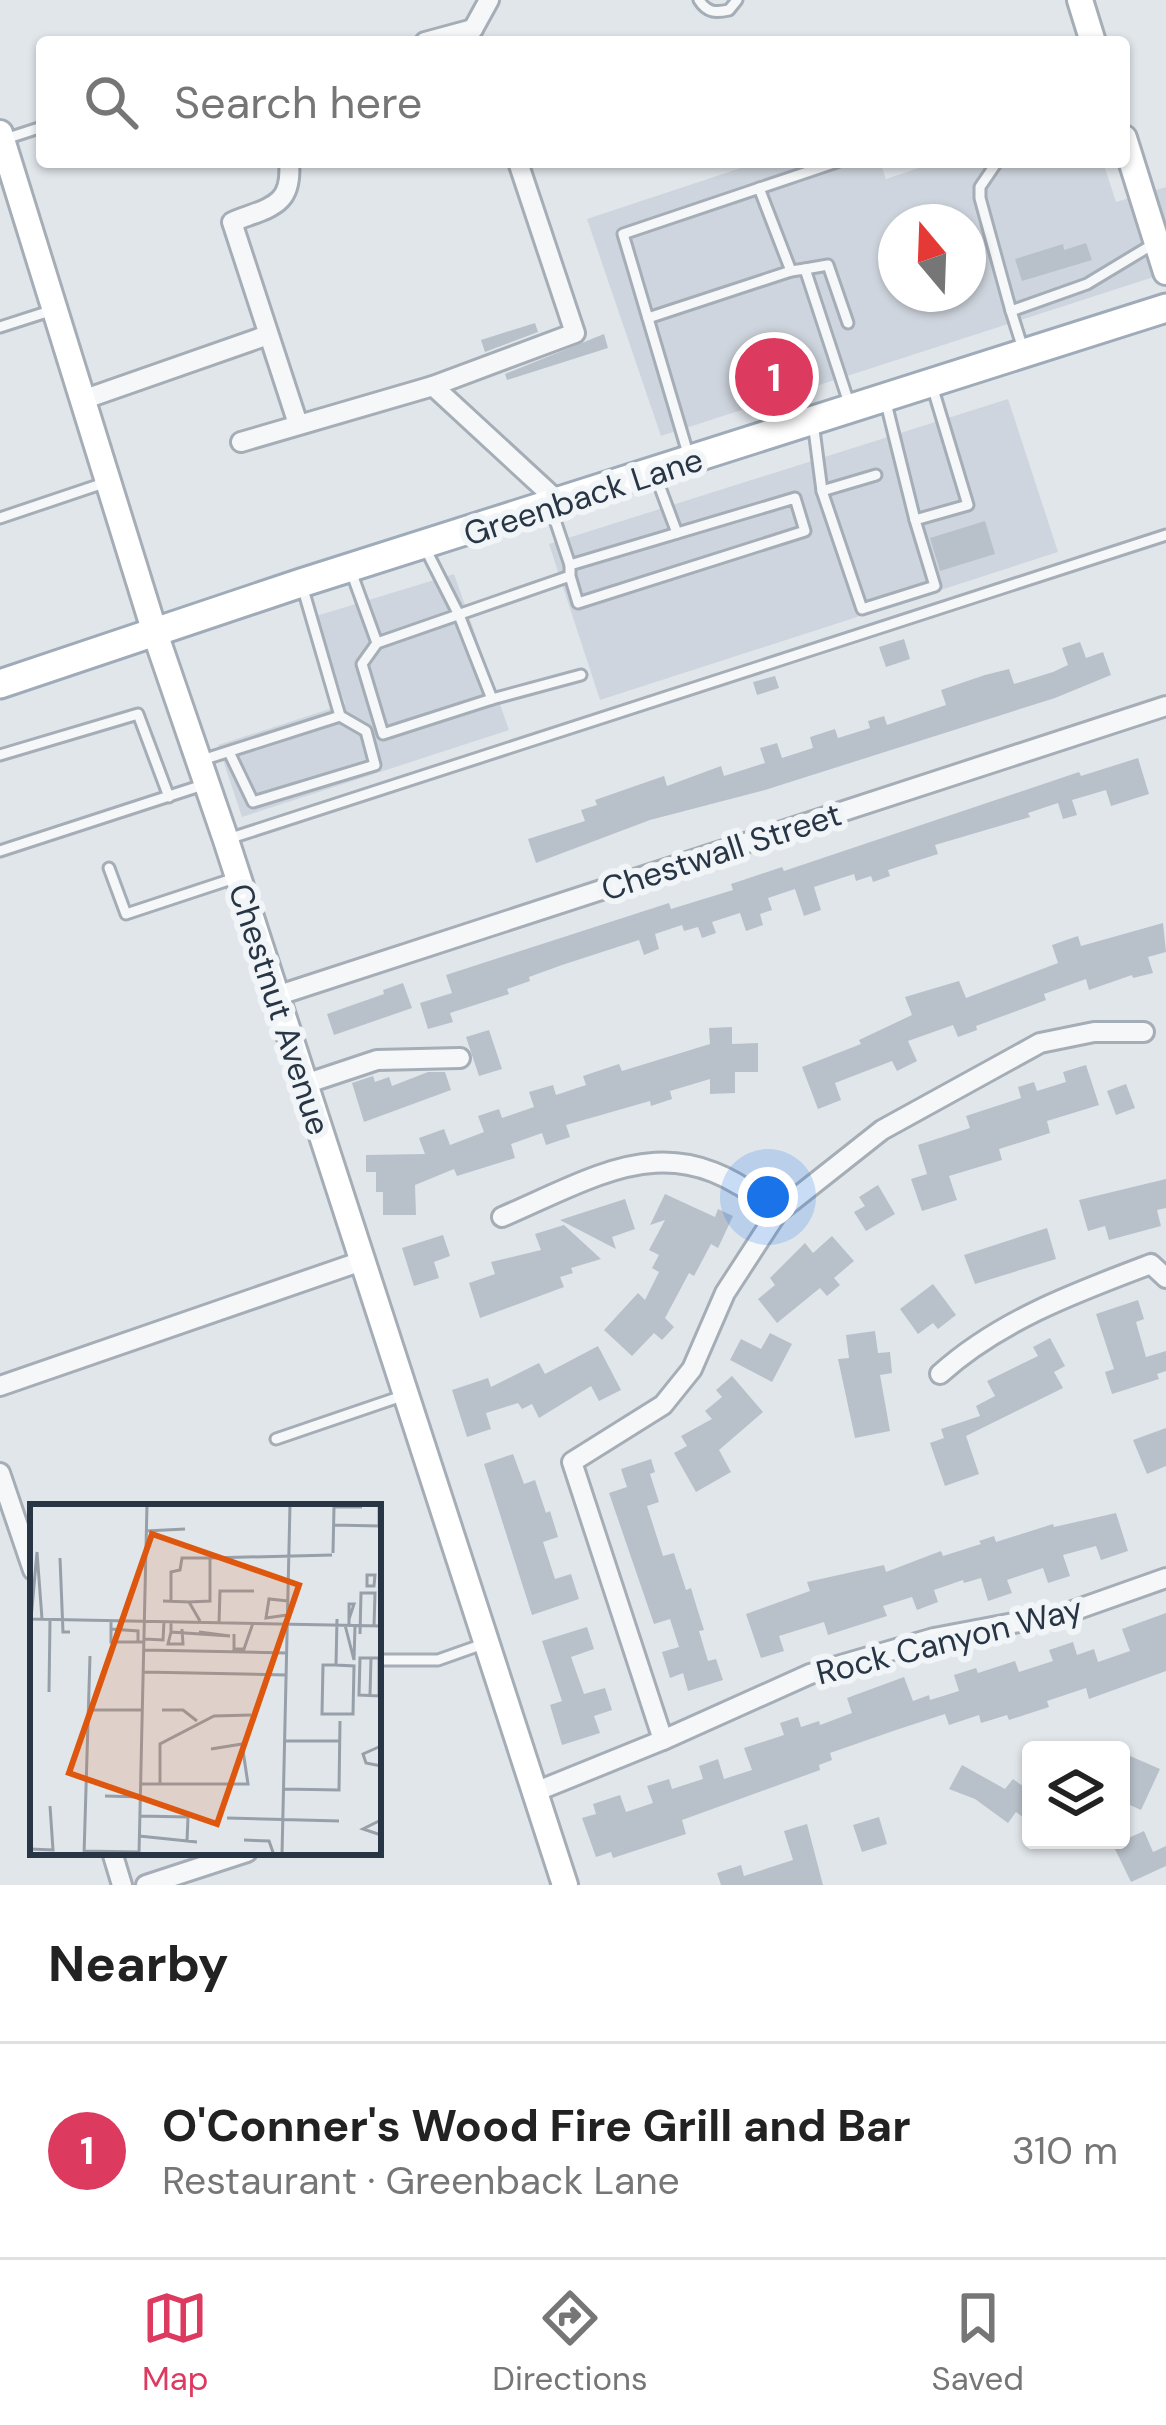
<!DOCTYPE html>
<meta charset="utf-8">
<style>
body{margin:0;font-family:"DM Sans",sans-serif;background:#f6f6f6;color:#222}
.controls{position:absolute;right:36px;bottom:36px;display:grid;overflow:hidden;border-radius:12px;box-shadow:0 3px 9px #0004}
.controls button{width:108px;height:108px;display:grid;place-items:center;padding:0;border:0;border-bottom:3px solid #e0e0e0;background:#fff;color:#222;font:60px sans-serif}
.compass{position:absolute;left:878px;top:204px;width:108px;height:108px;border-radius:50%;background:#fff;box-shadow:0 3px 9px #0004;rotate:341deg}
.you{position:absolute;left:768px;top:1197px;width:42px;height:42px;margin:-30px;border:9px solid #fff;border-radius:50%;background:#1a73e8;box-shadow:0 0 0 18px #1a73e833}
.badge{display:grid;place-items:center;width:78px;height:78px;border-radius:50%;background:#dd3a60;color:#fff;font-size:39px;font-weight:700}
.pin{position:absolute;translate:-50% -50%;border:6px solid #fff;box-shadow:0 3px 12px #0006}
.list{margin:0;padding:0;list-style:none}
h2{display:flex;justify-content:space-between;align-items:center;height:156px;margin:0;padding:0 48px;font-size:51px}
h2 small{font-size:39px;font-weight:400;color:#767676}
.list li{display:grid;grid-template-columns:78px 1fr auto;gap:36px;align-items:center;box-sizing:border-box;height:216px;padding:0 48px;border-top:3px solid #e0e0e0}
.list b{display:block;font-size:45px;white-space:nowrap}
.list p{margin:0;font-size:39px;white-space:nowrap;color:#767676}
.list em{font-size:39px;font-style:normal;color:#767676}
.icon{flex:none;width:66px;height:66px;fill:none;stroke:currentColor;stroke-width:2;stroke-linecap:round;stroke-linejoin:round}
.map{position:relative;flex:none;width:1166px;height:1885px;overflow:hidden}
.search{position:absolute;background:#fff;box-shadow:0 3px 9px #0004;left:36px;right:36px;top:36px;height:132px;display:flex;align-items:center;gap:30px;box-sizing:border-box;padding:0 42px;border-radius:12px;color:#767676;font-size:45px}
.sheet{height:372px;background:#fff}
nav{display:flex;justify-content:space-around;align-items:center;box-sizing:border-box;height:168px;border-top:3px solid #e0e0e0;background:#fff;font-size:33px;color:#767676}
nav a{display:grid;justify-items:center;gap:6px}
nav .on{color:#dd3a60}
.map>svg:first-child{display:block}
</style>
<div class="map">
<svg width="1166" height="1885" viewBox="0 0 1166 1885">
<rect width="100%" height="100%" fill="#e1e6eb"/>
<g fill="#cfd5de" fill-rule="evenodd">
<path d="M759,162H880L886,179L937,162H1103L1116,202L1166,187V273L661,436L587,219ZM896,222H968V294H896Z"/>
<path d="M1008,399L1058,552L600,700L549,544Z"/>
<path d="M454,574L509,730L242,817L218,745L345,704L316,616Z"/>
</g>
<g fill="#b8c0ca">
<path d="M1086,243L1092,260L1022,281L1015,259L1063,244L1064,250Z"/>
<path d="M535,323L538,332L485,352L481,340Z"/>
<path d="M604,334L608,348L507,380L505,374Z"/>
<path d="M985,521L995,554L940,571L930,538Z"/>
<path d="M904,639L910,659L886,667L879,647Z"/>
<path d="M1080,642L1086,658L1103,652L1111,675L1055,698L765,790L650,820L536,863L528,839L585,821L581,810L597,805L595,800L664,776L667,786L721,766L724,776L765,763L760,748L777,743L782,758L813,748L810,737L835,729L838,738L870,728L868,721L884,716L887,725L946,705L941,690L985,675L1009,669L1014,684L1053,672L1068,665L1062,648Z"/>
<path d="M775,676L779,688L757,695L753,682Z"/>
<path d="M1138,758L1149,794L1111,806L1106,790L1072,800L1077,815L1063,819L1058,803L1028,813L1030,817L935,845L938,854L888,870L890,876L873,882L871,876L856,881L854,874L814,887L821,910L804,916L795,889L768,898L772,910L760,914L763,925L746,931L740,913L712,922L716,933L702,938L698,927L684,931L682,925L655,934L659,949L644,955L639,940L562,965L529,977L530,981L507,989L509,994L450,1013L453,1022L428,1029L420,1003L452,993L446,975L669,903L671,909L733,890L731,884L782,867L784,871L1079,772L1081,776Z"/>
<path d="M1163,923L1166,952L1148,957L1153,973L1133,978L1132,975L1089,990L1086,979L1044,994L1046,1000L976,1026L977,1030L958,1037L953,1025L908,1041L917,1061L897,1071L892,1061L835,1083L841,1100L818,1109L802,1067L861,1044L859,1040L912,1015L905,997L959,981L966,998L1058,963L1052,945L1078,936L1081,946Z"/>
<path d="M403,983L412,1008L334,1035L327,1014L384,994L383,990Z"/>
<path d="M732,1027V1044L758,1043V1072H735V1093L710,1094V1079L670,1091L672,1099L651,1106L650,1101L566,1125L570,1137L546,1145L542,1133L511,1144L515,1158L457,1176L454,1169L415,1185L416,1215H383V1192H376V1172H366V1155L425,1154L419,1138L444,1129L450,1145L484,1132L478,1116L499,1109L502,1118L534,1107L529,1092L553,1085L556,1095L586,1085L583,1076L619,1064L622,1071L710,1044L709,1028Z"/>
<path d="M489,1030L502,1069L479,1076L466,1037Z"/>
<path d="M1086,1065L1099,1105L1047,1121L1050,1133L999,1149L1002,1160L949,1176L957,1200L922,1211L911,1179L927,1174L918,1145L970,1128L966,1116L1021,1098L1018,1087L1034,1082L1037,1091L1066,1082L1063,1072Z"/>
<path d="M428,1072H445L451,1090L364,1122L352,1083L373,1076L375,1082L389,1077L392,1086Z"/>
<path d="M1126,1084L1135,1108L1116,1115L1107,1091Z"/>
<path d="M1166,1179V1208L1157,1210L1161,1226L1109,1240L1105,1226L1088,1231L1079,1200Z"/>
<path d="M878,1185L895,1214L866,1231L854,1212L865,1206L859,1197Z"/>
<path d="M665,1194L715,1217L718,1209L733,1216L718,1248L711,1244L694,1276L689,1273L665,1318L674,1327L662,1340L654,1333L632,1356L604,1330L638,1293L645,1300L659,1272L652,1268L659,1255L649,1250L665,1220L650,1225Z"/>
<path d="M625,1199L635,1229L612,1237L616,1249L560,1220Z"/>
<path d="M564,1225L601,1259L571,1268L573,1273L560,1277L564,1287L480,1318L469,1283L495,1274L491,1262L541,1250L535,1234Z"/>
<path d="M1047,1228L1056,1259L975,1284L964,1255Z"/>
<path d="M443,1235L450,1256L434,1262L439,1278L414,1286L402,1248Z"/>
<path d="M832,1236L854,1261L834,1278L840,1285L827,1296L820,1288L777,1323L758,1299L775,1285L770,1278L805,1243L813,1253Z"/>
<path d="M933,1284L956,1315L938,1329L933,1323L918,1334L900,1309Z"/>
<path d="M1138,1300L1144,1319L1136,1322L1146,1357L1166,1351V1371L1157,1374L1159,1379L1112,1394L1105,1372L1114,1369L1096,1314Z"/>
<path d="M875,1331L878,1353L890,1352L892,1373L880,1375L890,1431L855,1438L838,1359L849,1358L846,1335Z"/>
<path d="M770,1333L792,1344L772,1382L730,1360L741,1339L761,1349Z"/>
<path d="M1050,1338L1065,1366L1054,1372L1063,1388L966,1436L979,1474L945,1486L930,1443L944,1438L941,1429L980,1416L976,1406L995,1396L987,1381L1038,1356L1033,1347Z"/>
<path d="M598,1346L621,1390L599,1401L591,1386L539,1418L532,1404L522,1409L518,1403L486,1413L491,1429L467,1437L452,1390L488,1378L491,1387L539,1363L545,1374Z"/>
<path d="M732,1376L763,1412L719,1450L731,1472L696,1492L674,1453L687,1446L681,1436L712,1419L705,1411L722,1397L716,1390Z"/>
<path d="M1166,1428V1466L1147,1474L1133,1440Z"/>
<path d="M513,1454L524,1484L535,1480L546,1513L550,1511L558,1537L543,1542L555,1579L571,1574L579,1599L532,1615L484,1464Z"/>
<path d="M651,1459L655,1472L650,1474L659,1502L647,1506L663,1556L674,1553L686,1590L691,1588L697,1608L704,1630L699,1631L708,1661L716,1659L723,1680L688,1691L683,1673L670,1678L662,1652L679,1647L670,1619L654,1624L609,1493L627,1487L621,1469Z"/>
<path d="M1116,1513L1128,1551L1101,1560L1096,1546L1063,1555L1070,1576L1048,1583L1043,1568L1007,1580L1012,1593L988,1601L981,1578L964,1583L963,1580L934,1590L938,1602L917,1610L912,1597L883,1606L887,1616L828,1635L824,1622L779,1636L784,1651L761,1658L746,1614L810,1591L807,1582L884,1565L886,1572L941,1551L943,1556L981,1544L979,1541L994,1536L996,1542L1053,1524L1054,1527Z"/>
<path d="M1166,1613V1671L1089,1699L1086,1688L1047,1701L1049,1707L1009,1720L1007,1715L981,1723L979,1715L949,1725L945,1714L896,1730L830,1753L832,1760L819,1765L820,1770L682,1820L686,1834L613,1858L611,1852L596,1857L582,1818L596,1814L593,1804L620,1795L626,1812L653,1803L647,1786L669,1779L672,1789L703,1779L699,1766L718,1759L724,1779L752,1770L744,1748L784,1735L780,1723L798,1717L801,1727L819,1721L820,1725L852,1713L847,1698L904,1677L913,1701L929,1695L930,1700L959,1691L954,1675L976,1668L978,1673L1015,1661L1019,1672L1053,1661L1049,1650L1073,1642L1077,1655L1094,1649L1098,1662L1130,1651L1122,1629Z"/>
<path d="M587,1627L594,1649L571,1657L584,1694L605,1688L612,1710L594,1716L600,1733L562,1745L550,1705L562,1701L542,1641Z"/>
<path d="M1121,1752L1160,1769L1141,1810L1121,1801Z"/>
<path d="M962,1765L1005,1789L1013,1779L1031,1792V1823L1016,1812L1008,1823L975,1799L949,1789Z"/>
<path d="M879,1817L887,1844L862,1852L853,1825Z"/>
<path d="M807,1824L823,1885H721L717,1873L741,1865L744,1876L793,1860L784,1831Z"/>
<path d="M1144,1831L1153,1852L1166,1846V1866L1131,1882L1113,1845Z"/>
</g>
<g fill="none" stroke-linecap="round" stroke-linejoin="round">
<g stroke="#a5adb6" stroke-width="15">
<g id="lane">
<path d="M699,0C707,13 716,13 729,10L737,0"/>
<path d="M2,140L42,127"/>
<path d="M997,162L980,187V198L1011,311L1087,284L1155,243"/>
<path d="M805,269L828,265L848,323"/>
<path d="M791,271L805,269L849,403"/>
<path d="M1011,311L1024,352"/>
<path d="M648,318L791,271L759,188"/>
<path d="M0,327L50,311"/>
<path d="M886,403L915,520"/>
<path d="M813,422L822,491L862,609L935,586L915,520L968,505L933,389"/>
<path d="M689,457L623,234L837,162"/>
<path d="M655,474L677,533"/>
<path d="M822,491L876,475"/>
<path d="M551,508L570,565"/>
<path d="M0,518L104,483"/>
<path d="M352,574L377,643L570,576L578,603L805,531L795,498L570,565V576"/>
<path d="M377,643L362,664L383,734L492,699L459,615L424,546"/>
<path d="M492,699L581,675"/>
<path d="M229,752L253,802L375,765L366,731L340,716"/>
<path d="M0,755L138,714L169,797"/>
<path d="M202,760L340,716L303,589"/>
<path d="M231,838L1166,535"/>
<path d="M0,851L206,784"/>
<path d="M109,868L126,914L238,877"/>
<path d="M276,1439L405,1395"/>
<path d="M378,1660H438L486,1643"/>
</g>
</g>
<g stroke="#a5adb6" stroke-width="24">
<g id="street">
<path d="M473,29L489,0"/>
<path d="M425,42L473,29"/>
<path d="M289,162C293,207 269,207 232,222L298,424"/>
<path d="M433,386L575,333L518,162"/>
<path d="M85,399L268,335"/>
<path d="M241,442L433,386L561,504"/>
<path d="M276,996L1166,706"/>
<path d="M305,1084L377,1060L460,1058"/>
<path d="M502,1217C606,1172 675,1123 777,1213"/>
<path d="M940,1374C1000,1320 1077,1292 1151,1264L1166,1278"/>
<path d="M0,1386L362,1261"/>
<path d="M0,1473L33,1570"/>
<path d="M663,1740L572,1462L663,1405L692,1369L725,1293L777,1213L882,1130L1040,1043L1094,1032H1144"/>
<path d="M535,1792L663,1740L810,1674L934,1638L1067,1613L1166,1578"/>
<path d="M112,1852L122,1885"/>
<path d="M146,1885L247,1852"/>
</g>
</g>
<g stroke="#a5adb6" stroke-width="30">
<g id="secondary">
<path d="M1080,0L1093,42"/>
<path d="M0,133L155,633L226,840L565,1885"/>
<path d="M1124,138L1166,272"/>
</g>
</g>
<g stroke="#9fabb8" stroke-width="33">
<path id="primary" d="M0,684L301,583L1166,308"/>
</g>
<use href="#lane" stroke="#f5f7f9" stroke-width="9"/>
<use href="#street" stroke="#f5f7f9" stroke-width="18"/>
<use href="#secondary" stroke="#fff" stroke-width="24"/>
<use href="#primary" stroke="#fff" stroke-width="27"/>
</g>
<g text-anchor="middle" stroke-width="12" stroke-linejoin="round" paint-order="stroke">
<g font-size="33" fill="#273545" stroke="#f1f5f8">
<text transform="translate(583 496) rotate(-18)" y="12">Greenback Lane</text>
<text transform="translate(721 851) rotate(-18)" y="12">Chestwall Street</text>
<text transform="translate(280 1009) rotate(72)" y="12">Chestnut Avenue</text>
<text transform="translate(949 1640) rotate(-14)" y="12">Rock Canyon Way</text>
</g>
</g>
<g transform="translate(30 1504)">
<rect width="351" height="351" fill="#e1e6eb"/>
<path fill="none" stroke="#979fa9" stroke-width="3" d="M303,21L349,22V0M116,27L155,25M303,49L304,3H332M30,54L33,128H40M180,54L302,51M337,71H345L344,82H337ZM133,97L159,98L170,117M141,97V68L150,66L152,54H180M159,98L180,97V54M257,111L236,114L239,95L258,97M0,115L351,122M1,115L7,48L12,115M81,117V138H114M141,117V128L200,132L169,128M189,119L190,87H224M315,121L324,156L325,122M319,121V100H324L319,115M81,125L108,127V138M141,128L138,140H153L152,125M204,130V145H214L223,119M330,130L331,89H345L344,122M114,135L133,136L134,117M114,146L256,149M351,154H330L329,191L351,192M306,161H293L292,210H323L324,162L306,161L307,115M113,168L256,171M19,188L20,116M340,191L341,154M349,192V154M57,206H112M132,206H153L167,217M254,237H310M351,242L333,250L336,259L351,262M130,279V240L184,212L221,211M111,280H218L212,240L181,245M253,285L309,286L310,217M75,292L111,293M110,312L158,313L157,337M197,314L309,317M351,316L333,325L351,331M109,332L167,338M214,336L239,337L244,351M0,345L23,346L20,302M54,347L109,348M54,351L60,152M109,351L117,0M252,351L260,0"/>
<path fill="#de570f" fill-opacity="0.15" stroke="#de570f" stroke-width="6" d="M122,30L269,81L187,320L39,269Z"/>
<rect width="351" height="351" fill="none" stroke="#273545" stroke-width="6"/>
</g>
</svg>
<div class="controls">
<button><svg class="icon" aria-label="layers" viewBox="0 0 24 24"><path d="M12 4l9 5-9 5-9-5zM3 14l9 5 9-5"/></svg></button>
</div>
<svg class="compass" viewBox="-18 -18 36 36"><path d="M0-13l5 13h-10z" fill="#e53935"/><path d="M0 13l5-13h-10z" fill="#767676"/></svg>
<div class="you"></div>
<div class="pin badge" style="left:774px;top:377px">1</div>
<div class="search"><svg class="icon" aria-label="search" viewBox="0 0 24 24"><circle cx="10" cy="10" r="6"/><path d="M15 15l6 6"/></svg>Search here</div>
</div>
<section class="sheet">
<h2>Nearby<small></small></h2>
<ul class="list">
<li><span class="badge">1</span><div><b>O'Conner's Wood Fire Grill and Bar</b><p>Restaurant · Greenback Lane</p></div><em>310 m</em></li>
</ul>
</section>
<nav>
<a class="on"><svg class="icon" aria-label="map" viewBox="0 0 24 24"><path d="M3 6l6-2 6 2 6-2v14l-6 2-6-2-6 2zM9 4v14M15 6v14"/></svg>Map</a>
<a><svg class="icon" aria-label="directions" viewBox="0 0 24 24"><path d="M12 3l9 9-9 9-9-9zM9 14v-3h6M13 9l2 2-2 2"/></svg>Directions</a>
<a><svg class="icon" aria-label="saved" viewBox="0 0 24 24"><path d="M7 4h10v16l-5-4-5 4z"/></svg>Saved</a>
</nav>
